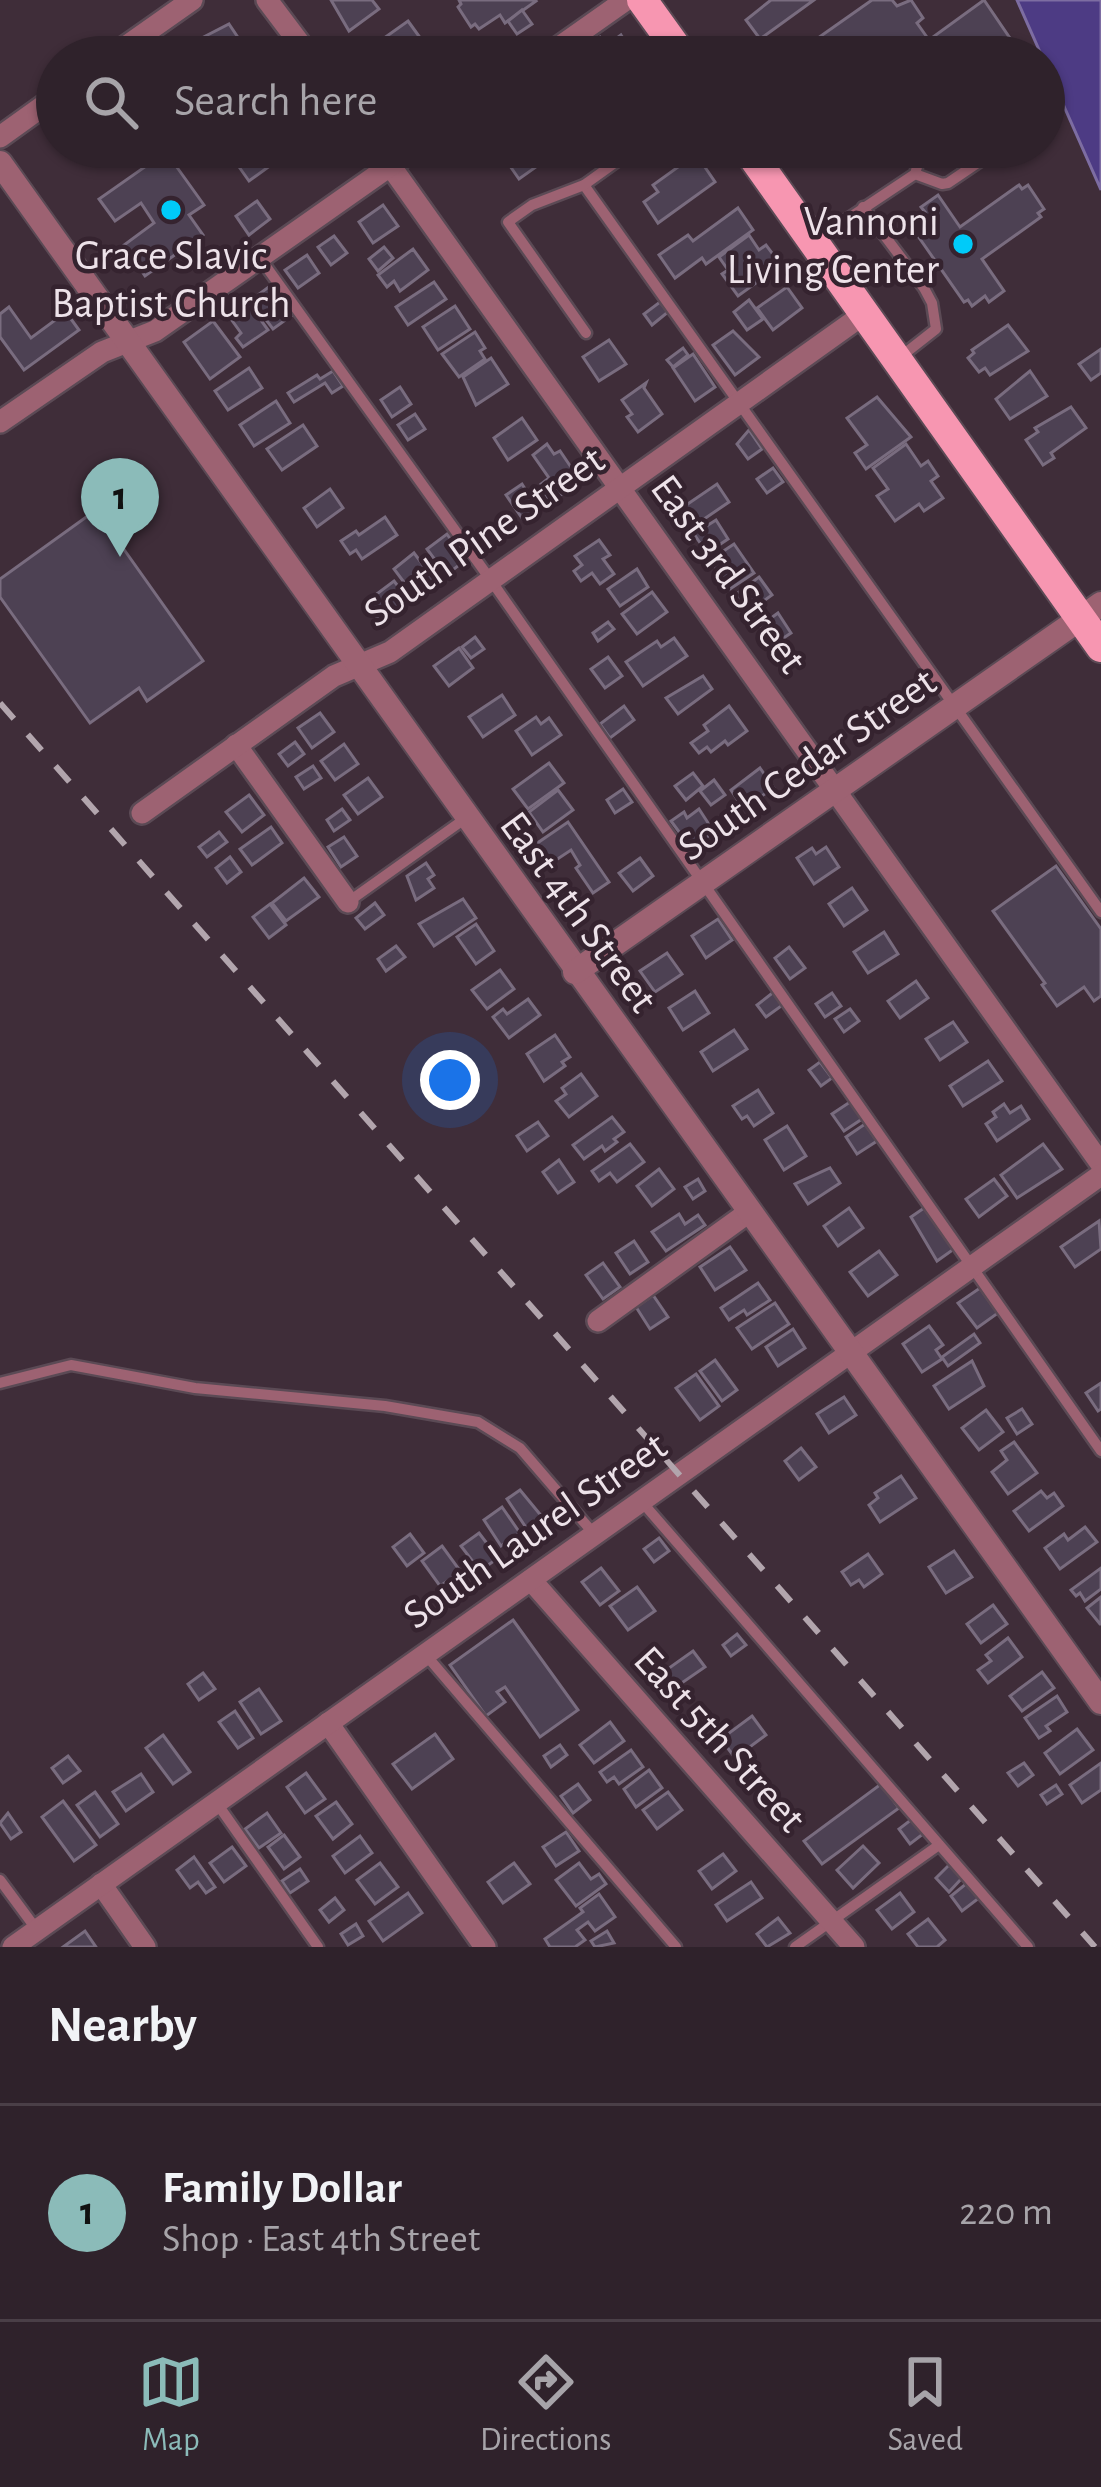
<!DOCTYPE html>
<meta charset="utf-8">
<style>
body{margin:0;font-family:"Alegreya Sans",sans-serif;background:#372a33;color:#f1f3f6}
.you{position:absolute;left:450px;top:1080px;width:42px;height:42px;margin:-30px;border:9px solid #fff;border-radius:50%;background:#1a73e8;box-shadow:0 0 0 18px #1a73e833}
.badge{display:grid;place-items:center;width:78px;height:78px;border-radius:50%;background:#8bbbb9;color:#111;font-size:39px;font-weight:700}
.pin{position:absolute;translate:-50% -99px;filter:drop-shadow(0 3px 6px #0008)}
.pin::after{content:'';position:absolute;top:63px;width:42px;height:36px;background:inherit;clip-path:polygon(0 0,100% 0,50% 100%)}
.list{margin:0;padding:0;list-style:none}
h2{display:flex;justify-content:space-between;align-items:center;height:156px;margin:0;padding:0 48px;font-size:51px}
h2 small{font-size:39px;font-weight:400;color:#a7a4a9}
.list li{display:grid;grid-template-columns:78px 1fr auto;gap:36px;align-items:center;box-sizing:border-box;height:216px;padding:0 48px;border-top:3px solid #4a3f47}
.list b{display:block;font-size:45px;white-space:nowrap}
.list p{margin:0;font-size:39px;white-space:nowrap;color:#a7a4a9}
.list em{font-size:39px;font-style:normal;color:#a7a4a9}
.icon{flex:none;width:66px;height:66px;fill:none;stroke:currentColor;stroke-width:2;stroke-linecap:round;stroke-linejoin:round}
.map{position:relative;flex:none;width:1101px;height:1947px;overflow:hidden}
.search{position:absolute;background:#2f222b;box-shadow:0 3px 9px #0004;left:36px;right:36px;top:36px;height:132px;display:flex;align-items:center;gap:30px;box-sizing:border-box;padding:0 42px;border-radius:66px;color:#a7a4a9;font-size:45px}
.sheet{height:372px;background:#2f222b}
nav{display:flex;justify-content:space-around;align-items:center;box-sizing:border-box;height:168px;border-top:3px solid #4a3f47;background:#2f222b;font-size:33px;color:#a7a4a9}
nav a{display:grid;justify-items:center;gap:6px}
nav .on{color:#8bbbb9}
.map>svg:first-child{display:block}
</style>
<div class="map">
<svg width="1101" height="1947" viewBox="0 0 1101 1947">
<rect width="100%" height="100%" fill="#3f2d39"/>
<path fill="#4d3b84" stroke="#7d6da2" stroke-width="3" d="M1017,0H1101V190Z"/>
<g fill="#4d4153" stroke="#796c7f" stroke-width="3">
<path d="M331,0H372L379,9L349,31Z"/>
<path d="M459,0H535L536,1L505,23L500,15L479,29L475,24L471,27L458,7L461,4Z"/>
<path d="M771,0H814L760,39L746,20Z"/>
<path d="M872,0H892L897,6L911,0L923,18L917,23L929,40L984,0L1018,50L1008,57H791Z"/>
<path d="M522,10L532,24L517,34L508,21Z"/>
<path d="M408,21L434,57H380L373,46Z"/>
<path d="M229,24L247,51L239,57H207L217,50L213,44L201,52L194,42Z"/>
<path d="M621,35L636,57H572L600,37L606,46Z"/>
<path d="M225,147H296L249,181Z"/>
<path d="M509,147H564L519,179L503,156L511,150Z"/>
<path d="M166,152L204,205L189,215L203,235L145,276L124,245L154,223L141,203L115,221L99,199Z"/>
<path d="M696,154L715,182L658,223L644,202L658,192L653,185Z"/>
<path d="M1019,185L1022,189L1028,185L1044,209L1038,213L1041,217L982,259L1004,291L989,302L985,296L972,306L968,300L964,302L913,229L916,227L912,221L925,212L921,207L938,195L960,227Z"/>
<path d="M257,201L270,219L249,235L236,216Z"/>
<path d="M383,205L398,226L373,243L359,222Z"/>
<path d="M738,208L753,230L706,264L702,258L675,278L659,255L688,235L693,241Z"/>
<path d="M749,235L759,250L766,245L781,265L738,296L722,274L728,270L719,257Z"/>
<path d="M334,236L347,253L331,265L318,247Z"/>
<path d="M384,247L393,258L378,271L369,259Z"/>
<path d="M413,249L428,270L400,291L394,281L387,287L378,275Z"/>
<path d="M307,255L319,273L298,288L285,270Z"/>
<path d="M434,282L446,299L408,325L396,307Z"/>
<path d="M270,286L291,316L273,329L251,300Z"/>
<path d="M787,287L802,308L773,330L757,308Z"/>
<path d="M245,298L268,330L243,347L236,338L241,333L226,312Z"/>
<path d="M749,300L763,319L747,330L734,312Z"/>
<path d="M660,302L668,312L652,325L644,314Z"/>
<path d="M455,306L470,329L438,350L423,327Z"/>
<path d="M9,307L31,338L66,312L79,330L24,370L0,337V314Z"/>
<path d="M213,321L240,357L210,379L184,342Z"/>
<path d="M1008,325L1028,351L990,375L985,368L979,372L968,358L974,353L972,350Z"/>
<path d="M733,331L759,357L735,375L713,345Z"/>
<path d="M475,332L485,348L480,351L485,359L459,377L442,354Z"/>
<path d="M609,340L626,364L599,381L583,357Z"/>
<path d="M683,348L688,355L673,367L667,360Z"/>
<path d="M1101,349V373L1091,380L1079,364Z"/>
<path d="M693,354L715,387L695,401L673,368Z"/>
<path d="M491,358L508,384L476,405L463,377Z"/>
<path d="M249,368L262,388L228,410L215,391Z"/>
<path d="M333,371L343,386L332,393L325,383L294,402L288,393L317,375L320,379Z"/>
<path d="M1030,371L1047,396L1010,419L996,399Z"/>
<path d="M646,383L644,388L662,414L638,432L627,417L632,414L622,400Z"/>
<path d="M400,387L411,404L392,417L381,400Z"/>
<path d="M877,397L911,437L866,469L855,453L867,445L847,418Z"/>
<path d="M276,401L290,423L254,446L240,425Z"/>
<path d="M1071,407L1086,428L1051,453L1054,458L1043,465L1026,440L1038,432L1035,428Z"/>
<path d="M415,414L425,429L408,440L398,425Z"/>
<path d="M522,418L537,440L508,460L494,438Z"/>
<path d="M303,425L317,446L282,470L267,449Z"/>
<path d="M749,430L762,449L748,459L737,444Z"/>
<path d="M547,444L554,454L560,451L577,476L558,489L562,494L552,501L541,484L549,478L533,455Z"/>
<path d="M906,444L921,466L928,461L938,476L931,481L943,498L924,511L919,504L895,521L877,496L888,489L873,468Z"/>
<path d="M773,468L783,482L767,493L757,479Z"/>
<path d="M522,484L529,495L539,488L550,504L524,521L506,495Z"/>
<path d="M717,484L729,502L688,530L676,512Z"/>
<path d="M330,489L343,508L317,527L304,508Z"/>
<path d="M96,510L203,661L147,701L139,688L90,723L0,597V579Z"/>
<path d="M385,517L397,535L362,559L356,550L350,554L341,541L356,531L359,535Z"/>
<path d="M716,520L728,539L707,553L694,534Z"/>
<path d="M447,534L466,560L446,575L427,549Z"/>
<path d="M599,540L610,555L603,559L614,574L600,584L592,573L581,581L574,571L582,565L575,556Z"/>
<path d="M734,544L754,573L730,589L710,560Z"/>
<path d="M414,553L436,582L415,597L394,569Z"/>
<path d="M637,569L648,587L620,606L608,589Z"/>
<path d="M759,577L772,595L748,612L735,595Z"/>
<path d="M394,581L410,602L381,623L366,602Z"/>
<path d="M652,592L667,612L637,634L622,614Z"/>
<path d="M778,613L791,633L773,645L760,626Z"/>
<path d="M608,622L614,629L598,641L593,633Z"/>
<path d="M475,637L484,649L471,658L462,647Z"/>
<path d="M674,638L687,656L643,686L626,662L657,641L661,647Z"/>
<path d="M459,648L473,668L449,686L434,666Z"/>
<path d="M608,657L622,676L605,688L591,669Z"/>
<path d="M703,676L712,689L678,714L666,698Z"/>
<path d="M502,695L515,715L483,737L469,717Z"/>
<path d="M624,706L634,720L610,738L600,724Z"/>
<path d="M729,706L747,731L728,745L725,741L711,752L707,747L699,753L691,743L708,731L704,725Z"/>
<path d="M320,713L334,732L312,748L298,728Z"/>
<path d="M536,717L541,724L549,718L561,735L532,755L516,731Z"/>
<path d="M295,742L304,754L288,766L279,754Z"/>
<path d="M344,744L358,764L335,780L321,761Z"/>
<path d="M549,763L564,783L528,809L513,789Z"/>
<path d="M313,766L321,778L304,789L296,777Z"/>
<path d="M760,768L774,788L743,808L731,790Z"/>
<path d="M693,773L703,786L686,800L675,786Z"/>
<path d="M368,778L382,797L358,814L344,795Z"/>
<path d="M714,780L725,795L711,805L700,791Z"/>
<path d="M623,789L632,802L615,813L607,800Z"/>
<path d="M558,790L573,810L543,832L529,812Z"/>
<path d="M249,795L264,815L242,832L226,812Z"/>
<path d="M342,809L350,820L334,831L327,820Z"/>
<path d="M699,809L714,832L691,848L671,821L684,812L687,818Z"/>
<path d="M568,822L609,882L593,893L576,868L580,865L571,850L550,864L536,844Z"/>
<path d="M271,827L282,843L252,865L240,849Z"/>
<path d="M219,832L227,842L207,857L199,847Z"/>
<path d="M344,837L357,856L341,867L328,847Z"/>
<path d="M826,847L839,867L814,884L797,858L812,848L816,854Z"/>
<path d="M230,857L241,872L227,883L216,868Z"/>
<path d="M640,858L653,876L633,891L619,873Z"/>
<path d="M426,863L434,875L428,879L434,888L416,900L407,876Z"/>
<path d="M1056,866L1101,929V996L1094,1001L1084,987L1057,1006L1042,985L1045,983L993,911Z"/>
<path d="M304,878L319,897L286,921L272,903Z"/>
<path d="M852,888L867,910L844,926L829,904Z"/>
<path d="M463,899L476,918L434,946L419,924Z"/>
<path d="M375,903L384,915L365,929L356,918Z"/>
<path d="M270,904L286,925L269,938L253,917Z"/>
<path d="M718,919L732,940L706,958L692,936Z"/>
<path d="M476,924L494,951L476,964L457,937Z"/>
<path d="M884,932L898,954L868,973L854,952Z"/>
<path d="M396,946L405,957L386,971L378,959Z"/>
<path d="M789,947L805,968L790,979L775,958Z"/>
<path d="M667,953L682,974L655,992L640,971Z"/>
<path d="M500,970L514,989L487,1009L472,990Z"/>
<path d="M916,981L928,998L900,1018L888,1001Z"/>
<path d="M695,991L709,1013L683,1030L669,1008Z"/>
<path d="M775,991L784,1004L766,1017L757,1005Z"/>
<path d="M832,993L841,1006L825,1017L816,1004Z"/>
<path d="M528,999L540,1015L509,1038L493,1017L503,1009L507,1014Z"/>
<path d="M850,1009L859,1021L844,1032L835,1019Z"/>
<path d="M953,1022L967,1042L940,1060L926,1039Z"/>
<path d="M734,1030L747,1049L713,1071L701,1052Z"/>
<path d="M555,1035L570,1057L562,1062L565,1066L544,1081L527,1054Z"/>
<path d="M988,1061L1002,1081L963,1106L950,1086Z"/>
<path d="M820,1062L832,1078L821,1086L809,1070Z"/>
<path d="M581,1074L597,1096L569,1117L556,1101L566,1094L562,1088Z"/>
<path d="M758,1090L773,1113L754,1126L747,1116L742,1119L733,1106Z"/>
<path d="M850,1102L862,1119L844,1131L832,1114Z"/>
<path d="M1004,1104L1010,1113L1021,1106L1029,1119L997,1141L986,1124L996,1117L993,1112Z"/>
<path d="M612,1117L624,1132L614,1139L617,1142L605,1151L602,1146L584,1159L573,1145Z"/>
<path d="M538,1122L548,1136L527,1151L517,1136Z"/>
<path d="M865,1124L877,1141L857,1154L846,1137Z"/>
<path d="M787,1126L806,1156L784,1170L765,1140Z"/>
<path d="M630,1144L644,1162L617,1182L610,1173L599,1181L592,1171Z"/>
<path d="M1043,1144L1062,1169L1017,1198L1001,1175Z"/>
<path d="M559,1160L574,1182L558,1193L543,1172Z"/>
<path d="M830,1168L840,1183L808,1204L795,1184Z"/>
<path d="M659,1169L674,1189L652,1206L637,1186Z"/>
<path d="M698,1179L705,1191L693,1199L685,1187Z"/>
<path d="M994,1179L1007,1196L979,1217L966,1199Z"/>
<path d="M849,1208L863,1228L838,1246L824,1226Z"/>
<path d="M924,1208L954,1249L937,1261L911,1217Z"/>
<path d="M679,1214L685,1224L698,1215L705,1225L666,1251L652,1232Z"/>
<path d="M1099,1221L1101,1249L1075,1267L1061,1247Z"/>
<path d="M634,1241L648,1262L630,1274L616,1253Z"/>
<path d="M730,1247L746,1270L715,1290L700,1267Z"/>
<path d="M879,1251L897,1275L868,1296L850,1272Z"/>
<path d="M603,1263L620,1287L603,1299L586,1275Z"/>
<path d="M758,1283L770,1300L747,1315L744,1310L729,1320L721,1308Z"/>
<path d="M980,1288L998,1313L977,1328L958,1303Z"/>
<path d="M653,1295L668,1317L650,1329L636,1307Z"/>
<path d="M775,1303L789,1324L752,1349L737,1328Z"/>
<path d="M929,1326L943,1345L936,1350L942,1359L922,1372L903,1344Z"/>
<path d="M793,1329L805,1348L778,1366L766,1347Z"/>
<path d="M974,1334L980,1343L948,1366L942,1357Z"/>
<path d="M715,1360L737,1390L722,1401L700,1371Z"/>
<path d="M972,1361L984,1386L949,1409L934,1386Z"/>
<path d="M696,1374L719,1406L700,1420L676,1388Z"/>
<path d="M1101,1383V1409L1098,1411L1086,1393Z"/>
<path d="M844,1397L856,1415L829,1433L817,1414Z"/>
<path d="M1022,1409L1032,1424L1017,1434L1007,1418Z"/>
<path d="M986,1410L1003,1432L979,1450L962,1428Z"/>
<path d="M1014,1442L1037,1473L1008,1494L992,1472L1007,1460L1001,1451Z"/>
<path d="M801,1448L816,1467L799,1480L785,1461Z"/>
<path d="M901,1476L916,1498L880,1522L869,1505L878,1498L875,1493Z"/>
<path d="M520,1490L548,1524L531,1535L507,1499Z"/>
<path d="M1041,1491L1047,1498L1054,1493L1063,1506L1029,1531L1014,1511Z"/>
<path d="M502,1507L520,1533L501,1546L484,1520Z"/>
<path d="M1085,1527L1097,1542L1060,1569L1045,1548L1064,1534L1068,1540Z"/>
<path d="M479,1533L498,1558L480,1571L461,1546Z"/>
<path d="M410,1534L424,1553L407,1566L393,1547Z"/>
<path d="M659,1538L669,1551L654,1562L644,1549Z"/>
<path d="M442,1546L461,1572L440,1586L422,1561Z"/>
<path d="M954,1551L972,1577L946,1593L929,1567Z"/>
<path d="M868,1554L882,1574L864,1587L859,1580L851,1585L842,1572Z"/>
<path d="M601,1568L619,1591L600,1605L582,1582Z"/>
<path d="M1101,1568V1589L1085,1601L1080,1593L1076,1596L1071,1590Z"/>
<path d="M637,1587L655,1611L628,1630L610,1606Z"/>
<path d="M1101,1597V1624H1100L1087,1608Z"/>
<path d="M993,1605L1007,1624L981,1643L967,1624Z"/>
<path d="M513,1620L578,1710L540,1737L505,1687L497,1692L505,1702L486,1716L450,1665Z"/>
<path d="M737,1634L746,1645L731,1656L723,1645Z"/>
<path d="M1008,1638L1022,1657L988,1683L978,1670L991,1661L986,1655Z"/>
<path d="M693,1651L705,1667L673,1689L662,1673Z"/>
<path d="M1042,1672L1054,1688L1022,1711L1010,1696Z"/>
<path d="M203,1673L215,1689L199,1700L188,1684Z"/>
<path d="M259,1689L281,1721L261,1734L240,1702Z"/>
<path d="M1057,1696L1067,1712L1046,1726L1050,1731L1039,1738L1025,1718Z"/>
<path d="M235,1711L253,1738L238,1748L219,1722Z"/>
<path d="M752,1716L766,1735L735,1758L721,1739Z"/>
<path d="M610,1722L624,1741L594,1763L580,1745Z"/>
<path d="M1077,1729L1093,1750L1060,1774L1045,1753Z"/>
<path d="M435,1734L453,1759L412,1789L393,1764Z"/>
<path d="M163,1735L190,1772L173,1784L146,1748Z"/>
<path d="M560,1745L567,1755L551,1767L544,1756Z"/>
<path d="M631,1750L643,1767L619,1784L614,1777L607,1782L600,1772Z"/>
<path d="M68,1756L80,1771L63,1783L52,1768Z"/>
<path d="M1024,1763L1033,1775L1018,1786L1008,1773Z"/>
<path d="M1101,1763V1790L1082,1803L1070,1785Z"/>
<path d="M649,1770L662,1788L636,1807L624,1789Z"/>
<path d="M306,1773L325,1799L305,1813L287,1787Z"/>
<path d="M141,1774L153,1792L126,1811L113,1792Z"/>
<path d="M578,1784L590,1800L573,1813L561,1796Z"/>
<path d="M881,1784L899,1808L822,1864L804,1841Z"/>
<path d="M1056,1785L1062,1794L1047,1804L1041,1795Z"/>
<path d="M95,1792L118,1824L100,1837L77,1805Z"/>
<path d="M668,1792L682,1810L657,1829L643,1810Z"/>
<path d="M63,1801L96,1845L74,1861L42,1817Z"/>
<path d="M336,1802L352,1824L333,1839L316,1816Z"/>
<path d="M8,1813L21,1832L11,1839L0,1823Z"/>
<path d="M267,1813L281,1833L259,1848L245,1829Z"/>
<path d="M912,1819L923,1834L910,1844L899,1829Z"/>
<path d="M566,1832L579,1851L556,1866L543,1847Z"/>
<path d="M284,1835L300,1857L284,1869L268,1847Z"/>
<path d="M360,1836L372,1853L345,1873L333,1856Z"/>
<path d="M863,1846L879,1863L853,1888L837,1870Z"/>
<path d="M232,1847L246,1866L224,1882L210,1863Z"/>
<path d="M723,1854L736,1871L712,1889L699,1871Z"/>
<path d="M194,1857L215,1887L206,1893L198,1882L190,1888L177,1870Z"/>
<path d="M380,1863L398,1887L375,1904L357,1880Z"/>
<path d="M514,1863L530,1884L503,1903L488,1882Z"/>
<path d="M579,1863L591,1879L599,1874L606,1884L576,1906L556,1880Z"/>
<path d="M949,1865L962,1878L949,1892L936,1878Z"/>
<path d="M300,1869L308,1881L290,1893L282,1881Z"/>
<path d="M751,1882L762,1898L727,1921L716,1905Z"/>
<path d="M967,1883L979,1898L962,1911L951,1896Z"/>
<path d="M408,1893L422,1913L383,1941L369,1921Z"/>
<path d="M900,1893L914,1912L892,1929L877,1910Z"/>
<path d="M599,1894L615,1917L595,1931L588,1922L577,1930L585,1940L575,1947H550L545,1939L583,1912L580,1908Z"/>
<path d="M335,1898L344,1910L329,1922L320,1910Z"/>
<path d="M778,1918L790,1933L767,1947L757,1934Z"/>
<path d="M928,1919L945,1940L937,1947H918L908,1934Z"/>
<path d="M356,1924L363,1936L348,1945L341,1934Z"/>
<path d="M85,1931L96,1947H63Z"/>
<path d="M607,1931L614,1943L595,1947L591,1941Z"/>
</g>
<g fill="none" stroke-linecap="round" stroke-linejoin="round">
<g stroke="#5b4a55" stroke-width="15">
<g id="service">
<path d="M915,174L942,184L948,183L1001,147"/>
<path d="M584,185L1101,912"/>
<path d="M863,207L924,288L932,303L936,329L899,358"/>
<path d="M816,240L915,174L920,156L933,147"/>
<path d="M260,258L490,579L1101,1451"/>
<path d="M586,333L508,222L532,205L584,185L637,147"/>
<path d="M348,902L466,818"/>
<path d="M0,1383L71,1365L195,1388L385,1406L478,1422L520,1448L595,1535"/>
<path d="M642,1502L1028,1947"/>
<path d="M425,1654L676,1947"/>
<path d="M216,1802L318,1947"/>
<path d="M0,1880L37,1930"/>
<path d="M795,1947L939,1845"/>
</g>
</g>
<g stroke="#5b4a55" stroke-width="26">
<g id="minor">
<path d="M267,0L310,57"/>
<path d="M111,57L192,0"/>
<path d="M545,57L626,0"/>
<path d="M0,137L57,96"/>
<path d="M377,147L1101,1164"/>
<path d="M0,422L102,352L155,331L417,147"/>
<path d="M236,745L348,902"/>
<path d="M142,813L334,676L390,652L864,314"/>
<path d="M598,1321L749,1212"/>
<path d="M531,1580L854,1947"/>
<path d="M328,1723L485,1947"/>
<path d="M101,1884L145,1947"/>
<path d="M13,1947L1101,1175"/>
</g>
</g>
<g stroke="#5b4a55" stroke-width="28">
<g id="tertiary">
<path d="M0,163L1101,1702"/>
<path d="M575,972L1101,604"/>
</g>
</g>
<g stroke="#5b4a55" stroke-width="34">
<g id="primary">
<path d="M642,0L683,57"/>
<path d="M746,147L1101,647"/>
</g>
</g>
<use href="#service" stroke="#9d6272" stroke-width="10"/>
<use href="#minor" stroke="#9d6272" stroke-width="21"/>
<use href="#tertiary" stroke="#9d6272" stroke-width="24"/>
<use href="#primary" stroke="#f796b1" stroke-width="30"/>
<path stroke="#b2a5ad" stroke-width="6" stroke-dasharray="21 21" stroke-linecap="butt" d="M0,703L1095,1947"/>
</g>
<g fill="#00cbf9" stroke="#35232f" stroke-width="4.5">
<circle cx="171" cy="210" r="12"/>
<circle cx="963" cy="244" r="12"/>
</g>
<g text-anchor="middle" stroke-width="9" stroke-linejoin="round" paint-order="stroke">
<g font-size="42" fill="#ede2e9" stroke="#35232f" text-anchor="end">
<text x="939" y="235">Vannoni<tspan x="939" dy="48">Living Center</tspan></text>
<text x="171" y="269" text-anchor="middle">Grace Slavic<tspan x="171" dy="48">Baptist Church</tspan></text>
</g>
<g font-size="42" fill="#ede2e9" stroke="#35232f">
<text transform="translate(483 535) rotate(-35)" y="15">South Pine Street</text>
<text transform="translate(730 573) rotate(54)" y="15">East 3rd Street</text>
<text transform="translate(806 763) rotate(-35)" y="15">South Cedar Street</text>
<text transform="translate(580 911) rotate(54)" y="15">East 4th Street</text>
<text transform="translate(534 1529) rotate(-35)" y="15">South Laurel Street</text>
<text transform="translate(721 1738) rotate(48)" y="15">East 5th Street</text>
</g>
</g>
</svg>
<div class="you"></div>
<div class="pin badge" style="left:120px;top:557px">1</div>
<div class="search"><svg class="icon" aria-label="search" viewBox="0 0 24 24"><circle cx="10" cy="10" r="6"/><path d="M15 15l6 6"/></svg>Search here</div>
</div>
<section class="sheet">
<h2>Nearby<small></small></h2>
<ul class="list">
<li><span class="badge">1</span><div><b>Family Dollar</b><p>Shop · East 4th Street</p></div><em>220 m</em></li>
</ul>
</section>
<nav>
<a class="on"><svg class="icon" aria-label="map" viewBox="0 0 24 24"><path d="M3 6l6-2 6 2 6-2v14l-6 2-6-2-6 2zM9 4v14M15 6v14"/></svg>Map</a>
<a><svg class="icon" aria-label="directions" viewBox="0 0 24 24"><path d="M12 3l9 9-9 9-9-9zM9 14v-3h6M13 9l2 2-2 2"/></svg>Directions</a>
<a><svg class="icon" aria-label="saved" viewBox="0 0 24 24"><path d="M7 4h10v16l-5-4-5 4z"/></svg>Saved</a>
</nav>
